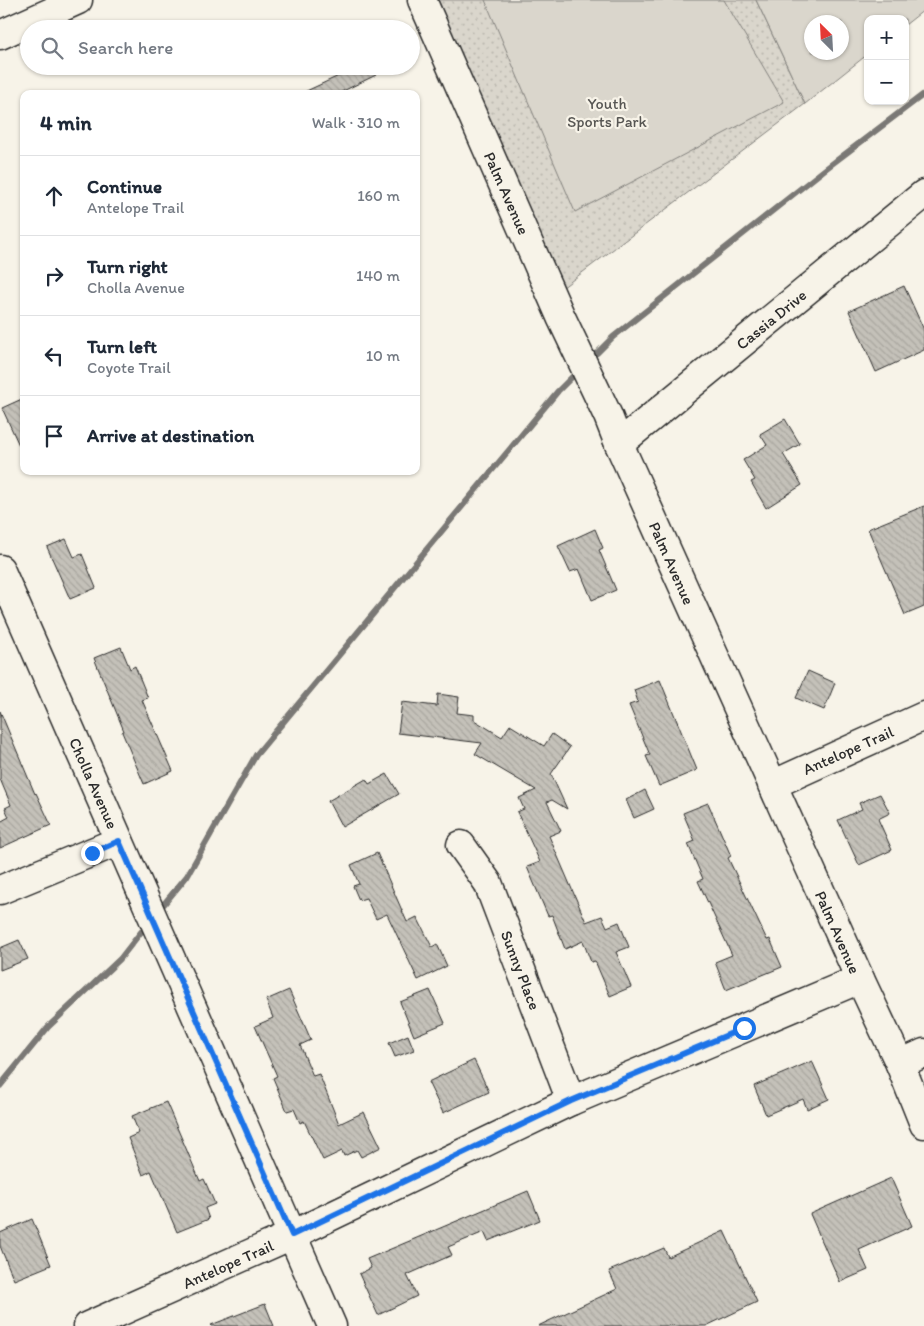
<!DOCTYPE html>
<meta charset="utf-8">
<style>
body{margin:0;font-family:Itim,sans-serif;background:#f2f2f3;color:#1f2937}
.controls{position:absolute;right:15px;top:15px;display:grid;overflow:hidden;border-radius:10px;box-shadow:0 1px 4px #0004}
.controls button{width:45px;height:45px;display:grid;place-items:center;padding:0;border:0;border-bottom:1px solid #e0e1e3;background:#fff;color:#1f2937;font:25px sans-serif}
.compass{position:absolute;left:804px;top:15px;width:45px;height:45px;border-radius:50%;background:#fff;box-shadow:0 1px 4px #0004;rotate:336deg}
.stop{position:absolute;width:15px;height:15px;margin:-11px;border:4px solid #1a73e8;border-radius:50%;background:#fff}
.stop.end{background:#1a73e8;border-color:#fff;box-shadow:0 1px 5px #0008}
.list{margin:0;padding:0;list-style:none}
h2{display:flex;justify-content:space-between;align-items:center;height:65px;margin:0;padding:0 20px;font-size:21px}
h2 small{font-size:16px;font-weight:400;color:#747a83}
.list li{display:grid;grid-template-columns:32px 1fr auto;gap:15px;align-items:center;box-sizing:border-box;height:80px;padding:0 20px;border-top:1px solid #e0e1e3}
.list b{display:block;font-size:19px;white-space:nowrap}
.list p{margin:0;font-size:16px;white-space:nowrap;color:#747a83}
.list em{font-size:16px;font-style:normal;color:#747a83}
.icon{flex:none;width:28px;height:28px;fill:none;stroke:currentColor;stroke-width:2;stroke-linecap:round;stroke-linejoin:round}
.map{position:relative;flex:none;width:924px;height:1326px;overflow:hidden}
.search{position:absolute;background:#fff;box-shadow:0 1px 4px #0004;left:20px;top:20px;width:400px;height:55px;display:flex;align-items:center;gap:12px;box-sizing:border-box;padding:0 18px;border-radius:28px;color:#747a83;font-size:19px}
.panel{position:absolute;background:#fff;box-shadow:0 1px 4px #0004;left:20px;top:90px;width:400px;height:385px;border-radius:10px}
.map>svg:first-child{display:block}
</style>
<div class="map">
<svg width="924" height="1326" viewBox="0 0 924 1326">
<defs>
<pattern id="park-dots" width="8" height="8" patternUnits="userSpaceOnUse" patternTransform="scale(1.25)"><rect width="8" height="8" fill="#dad6cc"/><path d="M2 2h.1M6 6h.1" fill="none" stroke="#bbb8af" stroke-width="1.8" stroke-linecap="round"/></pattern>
<pattern id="building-back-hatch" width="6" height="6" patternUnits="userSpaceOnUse" patternTransform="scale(1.25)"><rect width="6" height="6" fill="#c4c1b9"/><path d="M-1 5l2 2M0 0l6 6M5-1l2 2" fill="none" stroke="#a9a69f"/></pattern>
</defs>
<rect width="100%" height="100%" fill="#f7f3e8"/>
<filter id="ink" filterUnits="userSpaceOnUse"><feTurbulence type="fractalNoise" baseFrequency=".02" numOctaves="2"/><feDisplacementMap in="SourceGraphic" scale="10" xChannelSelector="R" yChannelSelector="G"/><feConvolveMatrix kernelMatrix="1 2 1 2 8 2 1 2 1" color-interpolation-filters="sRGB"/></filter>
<g filter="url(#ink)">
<path fill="url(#park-dots)" stroke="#82807c" d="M432,0H756L805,104L562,288Z"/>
<g fill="#dad6cc" stroke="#82807c" fill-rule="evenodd">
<path d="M485,0H724L784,102L575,212Z"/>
<path d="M756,0H924V10L905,25V19H868V54L805,104ZM812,22H842V52H812Z"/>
</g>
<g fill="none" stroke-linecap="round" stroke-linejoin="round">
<g stroke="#7a7874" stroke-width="6">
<path d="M597,353L613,337L824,170L924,94"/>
<path d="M164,904L187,876L256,755L558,391L572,377"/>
<path d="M0,1086L48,1027L120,959L141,932"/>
</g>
</g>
<g fill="url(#building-back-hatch)" stroke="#2b2b2b">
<path d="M360,66H373L376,75L337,94H300Z"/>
<path d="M904,286L924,330V350L876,372L849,311Z"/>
<path d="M24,398V456L2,408Z"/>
<path d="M785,419L800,444L783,454L802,485L766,508L751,482L755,480L743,460L767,445L760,434Z"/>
<path d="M924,506V607L905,615L868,529Z"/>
<path d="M595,529L603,548L599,550L616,590L592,600L579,569L570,572L558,546Z"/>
<path d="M66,539L74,557L82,554L96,588L70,599L47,547Z"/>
<path d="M121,647L130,669L135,666L148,698L142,700L173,771L144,784L122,732L124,731L94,658Z"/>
<path d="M808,671L835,683L824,710L796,698Z"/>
<path d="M660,680L697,770L659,786L646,756L650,755L629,705L638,702L634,690Z"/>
<path d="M438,694L459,697L457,713L474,715V720L502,737L510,725L544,746L552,734L570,747L551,774L567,809L552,800L547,802L561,831L549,836L586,922L602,916L607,927L619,922L629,947L616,952L631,987L610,996L595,961L591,962L583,941L565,949L552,915L548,916L527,867L540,862L517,812L524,809L519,798L536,790L475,754L482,743L398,733L402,702L437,706Z"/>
<path d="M0,711L35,794L36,793L51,825L0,848V822L9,817L5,808L11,805L0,779Z"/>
<path d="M387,774L399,794L342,827L328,801L366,779L369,784Z"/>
<path d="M645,790L654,809L634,818L626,800Z"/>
<path d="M880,794L890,813L878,819L892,850L859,865L838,820L862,809L859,803Z"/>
<path d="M708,803L731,856L728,858L767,940L770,939L782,967L726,990L715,962L732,955L698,881L703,879L688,844L695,841L683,813Z"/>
<path d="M377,853L407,922L417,917L432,947L437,944L447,966L418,980L387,914L376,919L366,898L359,900L353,886L359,884L351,865Z"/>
<path d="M19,940L28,959L0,970V948Z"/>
<path d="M289,990L311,1040L300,1045L313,1076L319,1074L339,1124L364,1112L381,1147L361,1157L357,1150L344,1156L342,1151L323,1160L304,1121L300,1123L294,1109L287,1111L273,1078L277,1076L255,1026L273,1018L266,1000Z"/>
<path d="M430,990L445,1023L414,1036L400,1002Z"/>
<path d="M408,1035L414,1050L395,1057L389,1043Z"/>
<path d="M474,1060L489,1092L443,1113L428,1082Z"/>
<path d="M812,1061L829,1099L807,1109L803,1099L766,1115L754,1086Z"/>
<path d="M166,1102L200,1181L204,1179L215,1204L205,1208L209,1219L177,1232L151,1171L143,1175L128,1138L139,1133L132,1116Z"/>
<path d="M891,1178L912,1226L859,1250L868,1270L840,1282L810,1214Z"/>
<path d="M528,1191L540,1220L488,1241L484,1232L448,1247L452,1255L407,1275L417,1296L378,1315L359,1274L371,1268L367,1259Z"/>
<path d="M32,1219L51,1265L14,1280L0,1246V1233Z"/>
<path d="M724,1231L757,1302L706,1326H538L617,1289L609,1271L664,1248L668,1257Z"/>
<path d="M265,1304L274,1326H212L211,1325Z"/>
</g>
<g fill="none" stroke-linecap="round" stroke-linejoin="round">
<g stroke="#2b2b2b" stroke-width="31">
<g id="minor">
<path d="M422,0L561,317L608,416L619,444L860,979L900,1064L924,1124"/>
<path d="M0,35L78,0"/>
<path d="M619,444L924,194"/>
<path d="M0,569L332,1326"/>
<path d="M772,785L924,716"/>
<path d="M461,845L488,883L571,1101"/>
<path d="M0,890L119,841"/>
<path d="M900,1064L924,1053"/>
<path d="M88,1326L292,1235L571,1101L860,979"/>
</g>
</g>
<use href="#minor" stroke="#f7f3e8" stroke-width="28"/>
</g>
</g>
<g fill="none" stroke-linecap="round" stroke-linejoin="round" filter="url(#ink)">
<path stroke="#1a73e8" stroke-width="6" d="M92,853L119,841L292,1235L571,1101L744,1028"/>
</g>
<g text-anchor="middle" stroke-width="4.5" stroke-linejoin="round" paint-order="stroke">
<g font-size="16" fill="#575653" stroke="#f7f3e8">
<text x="607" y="109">Youth<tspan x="607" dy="18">Sports Park</tspan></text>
</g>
<g font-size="16" fill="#2b2b2b" stroke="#f7f3e8">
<text transform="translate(507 193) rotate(66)" y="6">Palm Avenue</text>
<text transform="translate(771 319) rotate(-39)" y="6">Cassia Drive</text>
<text transform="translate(672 563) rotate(66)" y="6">Palm Avenue</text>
<text transform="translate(848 750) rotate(-24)" y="6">Antelope Trail</text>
<text transform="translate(94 783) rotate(66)" y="6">Cholla Avenue</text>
<text transform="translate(838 932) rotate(66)" y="6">Palm Avenue</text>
<text transform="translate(521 970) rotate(69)" y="6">Sunny Place</text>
<text transform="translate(228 1264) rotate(-24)" y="6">Antelope Trail</text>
</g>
</g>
</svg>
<div class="controls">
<button>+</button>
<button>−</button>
</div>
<svg class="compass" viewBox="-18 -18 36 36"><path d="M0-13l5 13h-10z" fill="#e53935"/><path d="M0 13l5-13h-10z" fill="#747a83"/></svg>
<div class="stop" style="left:744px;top:1028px"></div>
<div class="stop end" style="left:92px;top:853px"></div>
<div class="search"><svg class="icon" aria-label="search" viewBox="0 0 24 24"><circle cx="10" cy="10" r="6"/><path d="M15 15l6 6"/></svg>Search here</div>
<section class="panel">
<h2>4 min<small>Walk · 310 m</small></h2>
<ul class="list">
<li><svg class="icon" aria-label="ahead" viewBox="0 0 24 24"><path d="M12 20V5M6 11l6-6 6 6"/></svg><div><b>Continue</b><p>Antelope Trail</p></div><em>160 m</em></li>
<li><svg class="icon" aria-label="right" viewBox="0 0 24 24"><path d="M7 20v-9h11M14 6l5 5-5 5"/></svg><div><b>Turn right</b><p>Cholla Avenue</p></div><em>140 m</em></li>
<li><svg class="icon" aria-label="left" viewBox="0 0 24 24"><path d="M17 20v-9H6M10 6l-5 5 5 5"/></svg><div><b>Turn left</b><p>Coyote Trail</p></div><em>10 m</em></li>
<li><svg class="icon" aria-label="arrive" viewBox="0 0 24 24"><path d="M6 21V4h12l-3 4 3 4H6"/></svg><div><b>Arrive at destination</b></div></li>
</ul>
</section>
</div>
